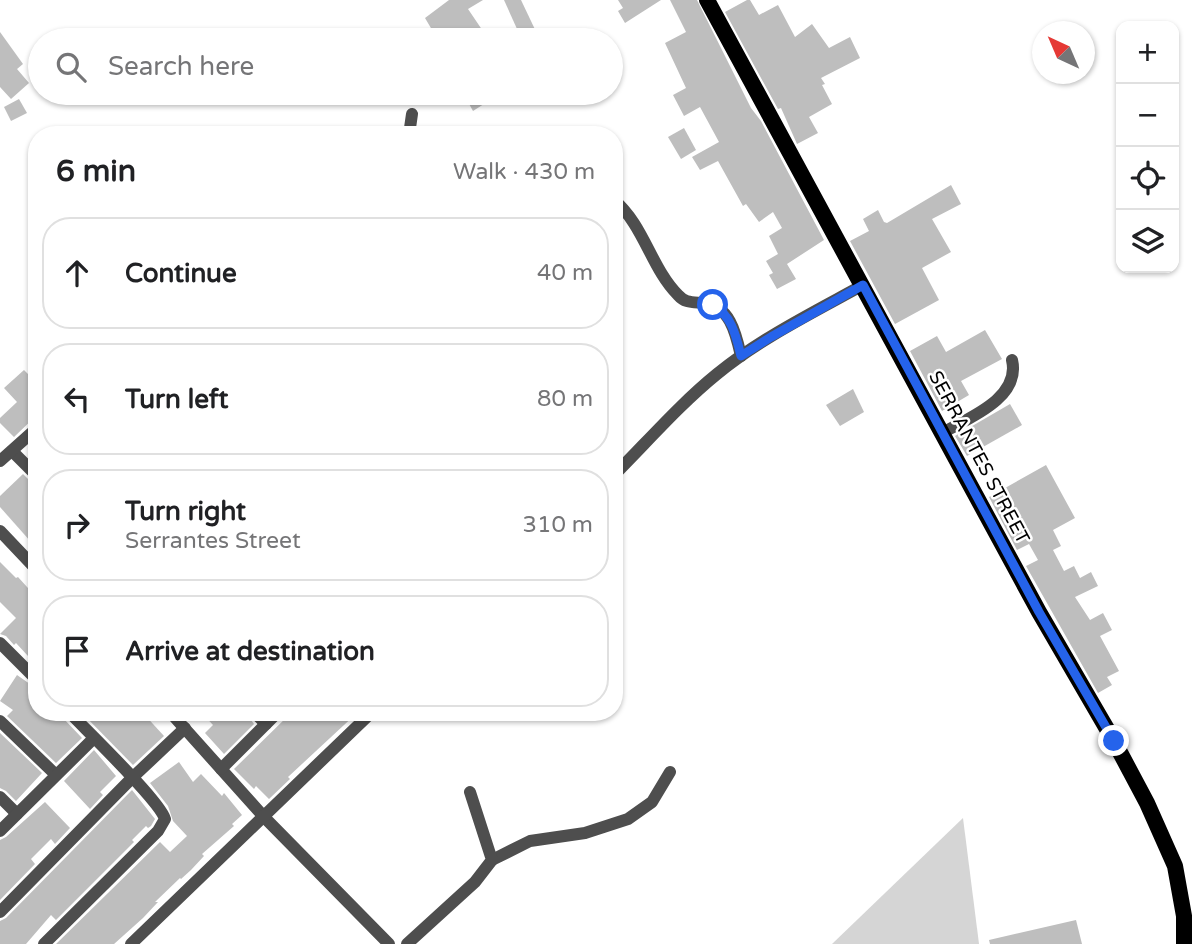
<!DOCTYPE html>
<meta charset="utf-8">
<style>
body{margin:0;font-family:"Varela Round",sans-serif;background:#f6f6f6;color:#202124}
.controls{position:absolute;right:21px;top:21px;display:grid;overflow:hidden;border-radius:14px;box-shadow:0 2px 5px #0004}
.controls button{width:63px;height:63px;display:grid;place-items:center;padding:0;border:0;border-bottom:2px solid #e0e0e0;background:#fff;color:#202124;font:35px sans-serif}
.compass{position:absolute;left:1032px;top:21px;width:63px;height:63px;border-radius:50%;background:#fff;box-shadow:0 2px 5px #0004;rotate:316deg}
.stop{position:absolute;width:21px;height:21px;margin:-16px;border:5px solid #2563eb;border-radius:50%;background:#fff}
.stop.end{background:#2563eb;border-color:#fff;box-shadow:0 2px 7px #0008}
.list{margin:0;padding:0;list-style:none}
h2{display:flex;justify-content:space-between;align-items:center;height:91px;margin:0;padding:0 28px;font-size:30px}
h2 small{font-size:23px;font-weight:400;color:#757577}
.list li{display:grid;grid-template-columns:46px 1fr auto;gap:21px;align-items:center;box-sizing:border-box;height:112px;margin:0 14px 14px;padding:0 14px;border:2px solid #e0e0e0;border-radius:28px}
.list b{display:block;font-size:26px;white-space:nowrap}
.list p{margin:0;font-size:23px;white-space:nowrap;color:#757577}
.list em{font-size:23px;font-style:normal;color:#757577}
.icon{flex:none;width:38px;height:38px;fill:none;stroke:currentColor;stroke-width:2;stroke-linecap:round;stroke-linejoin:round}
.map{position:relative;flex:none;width:1200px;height:944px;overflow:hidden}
.search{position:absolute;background:#fff;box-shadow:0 2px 5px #0004;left:28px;top:28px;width:595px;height:77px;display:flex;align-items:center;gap:18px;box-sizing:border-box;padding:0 24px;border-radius:38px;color:#757577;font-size:26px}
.panel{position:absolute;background:#fff;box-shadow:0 2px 5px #0004;left:28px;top:126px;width:595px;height:595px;border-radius:28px}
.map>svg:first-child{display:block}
</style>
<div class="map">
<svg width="1200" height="944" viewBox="0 0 1200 944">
<rect width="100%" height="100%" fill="#fff"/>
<path fill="#d5d5d5" d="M963,818L979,944H832Z"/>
<g fill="#bebebe">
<path d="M449,0H483L468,9L489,40H465L460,33L449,40H438L425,18Z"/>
<path d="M504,0H521L540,40H522Z"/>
<path d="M618,0H661L625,23L618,11L623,8Z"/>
<path d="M670,0H697L751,108L761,121L824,240L787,264L796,279L777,289L769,275L773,273L766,261L778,254L769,236L782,228L773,212L759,222L746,204L743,206L718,161L700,170L692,157L719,142L700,107L684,116L673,95L686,88L665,43L686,32Z"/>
<path d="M747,0H750L759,15L778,5L795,37L812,24L829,48L850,37L860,58L821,78L825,84L822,85L832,104L809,117L818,133L797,144L781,108L778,109L725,12Z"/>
<path d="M0,32L23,64L17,69L29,83L11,99L0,87Z"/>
<path d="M463,93H501L473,111Z"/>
<path d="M19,99L27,113L11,121L4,107Z"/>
<path d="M684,128L696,150L681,159L668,137Z"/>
<path d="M951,185L961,204L932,219L951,252L922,268L939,300L895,324L850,241L869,231L863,219L878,210L884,222L887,223Z"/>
<path d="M985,330L1002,359L961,381L969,395L942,411L910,351L937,336L946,352Z"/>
<path d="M24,370L37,383V415L14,437L0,423V418L17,402L4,388Z"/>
<path d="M853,389L864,412L840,426L826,405Z"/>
<path d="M1010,404L1022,425L967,456L955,436Z"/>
<path d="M1046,465L1075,518L1053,530L1061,546L1053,550L1064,571L1074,566L1080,578L1091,572L1098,586L1075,597L1090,620L1103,613L1112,630L1100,636L1119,671L1107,677L1112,685L1098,693L1026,566L1038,560L1029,544L1017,550L989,497Z"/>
<path d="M23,474L37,488V537L31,542L0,507V496Z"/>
<path d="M0,562L16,578L18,577L37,598V647L28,656L16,643L14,645L6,636L0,634L16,618L0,602Z"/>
<path d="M17,675L37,689V712H60L63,718L82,738L56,763L7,716L13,710L0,701Z"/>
<path d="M81,712H142L164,736L133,765Z"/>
<path d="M201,712H245L254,724L224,754L205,733L213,725Z"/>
<path d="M292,712H358L288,777L290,779L269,799L256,786L254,789L234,769Z"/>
<path d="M0,733L42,773L16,801L6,791L0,788Z"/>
<path d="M94,750L116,776L100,792L103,795L90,809L64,781Z"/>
<path d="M179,762L193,782L201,774L222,796L224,793L242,815L232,824L234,826L202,854L204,856L191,870L181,879L180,878L155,902H158L143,918L114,944H56L160,842L170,852L187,836L173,821L168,806L150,783Z"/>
<path d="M132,790L155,819L151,826L148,828L146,826L132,840L134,842L56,920L51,915L26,944H0V921L6,918Z"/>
<path d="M45,802L70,828L55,844L51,839L31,859L35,864L0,900V840L6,837Z"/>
<path d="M1076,920L1082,944H990L989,940Z"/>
</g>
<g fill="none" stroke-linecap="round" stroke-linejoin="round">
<g stroke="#4e4e4e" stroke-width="12">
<path d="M409,135L412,114"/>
<path d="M614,200C644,225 651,268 678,295C685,303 692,302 703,303C730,305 736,334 741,356"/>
<path d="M942,433C969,418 1021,398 1012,360"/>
<path d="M12,451L37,476"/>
<path d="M0,461L37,428"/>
<path d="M614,475C648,441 680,404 717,374C761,338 814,312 863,285"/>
<path d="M0,531L37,570"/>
<path d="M0,643L37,680"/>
<path d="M170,712L264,817L389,944"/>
<path d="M254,712L266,724"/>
<path d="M0,721L55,774"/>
<path d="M221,769L278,712"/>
<path d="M0,797L17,814"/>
<path d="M0,831L94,738"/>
<path d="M492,860L530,841L585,833L628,819L652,802L670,772"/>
<path d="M0,912L132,778L185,728"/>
<path d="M44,944L158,831L165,819C160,801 86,730 69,712"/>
<path d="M131,944L372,712"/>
<path d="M407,944L475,882L492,860L470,792"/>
</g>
<path stroke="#000" stroke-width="16" d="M707,0L1039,612L1114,741L1147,803L1175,866L1184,916V944"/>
</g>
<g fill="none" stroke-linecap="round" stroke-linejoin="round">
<path stroke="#2563eb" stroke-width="9" d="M713,305C732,316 736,336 741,356L771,337L863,285L1039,612L1114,741"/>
</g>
<g text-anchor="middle" stroke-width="5" stroke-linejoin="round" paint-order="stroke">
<g font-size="19" fill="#000" stroke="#fff">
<text transform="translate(980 457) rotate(62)" y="7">SERRANTES STREET</text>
</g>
</g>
</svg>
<div class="controls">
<button>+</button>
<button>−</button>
<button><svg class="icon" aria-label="locate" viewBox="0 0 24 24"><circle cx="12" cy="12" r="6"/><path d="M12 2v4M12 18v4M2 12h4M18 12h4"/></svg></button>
<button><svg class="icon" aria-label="layers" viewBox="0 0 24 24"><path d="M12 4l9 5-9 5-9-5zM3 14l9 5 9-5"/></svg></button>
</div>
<svg class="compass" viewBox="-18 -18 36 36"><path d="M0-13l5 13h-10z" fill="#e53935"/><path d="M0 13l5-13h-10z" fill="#757577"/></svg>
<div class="stop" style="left:713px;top:305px"></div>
<div class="stop end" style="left:1114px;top:741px"></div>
<div class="search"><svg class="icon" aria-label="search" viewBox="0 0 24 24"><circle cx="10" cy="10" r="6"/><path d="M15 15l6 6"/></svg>Search here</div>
<section class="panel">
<h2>6 min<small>Walk · 430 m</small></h2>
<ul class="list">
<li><svg class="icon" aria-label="ahead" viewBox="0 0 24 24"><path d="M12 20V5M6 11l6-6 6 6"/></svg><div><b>Continue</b></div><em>40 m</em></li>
<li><svg class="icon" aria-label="left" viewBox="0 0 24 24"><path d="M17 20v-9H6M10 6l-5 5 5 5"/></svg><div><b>Turn left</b></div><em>80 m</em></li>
<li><svg class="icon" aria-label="right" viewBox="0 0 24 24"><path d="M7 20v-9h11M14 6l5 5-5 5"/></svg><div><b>Turn right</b><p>Serrantes Street</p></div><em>310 m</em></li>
<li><svg class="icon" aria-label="arrive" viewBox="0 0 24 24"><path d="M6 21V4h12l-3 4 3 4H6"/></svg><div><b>Arrive at destination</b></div></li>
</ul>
</section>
</div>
